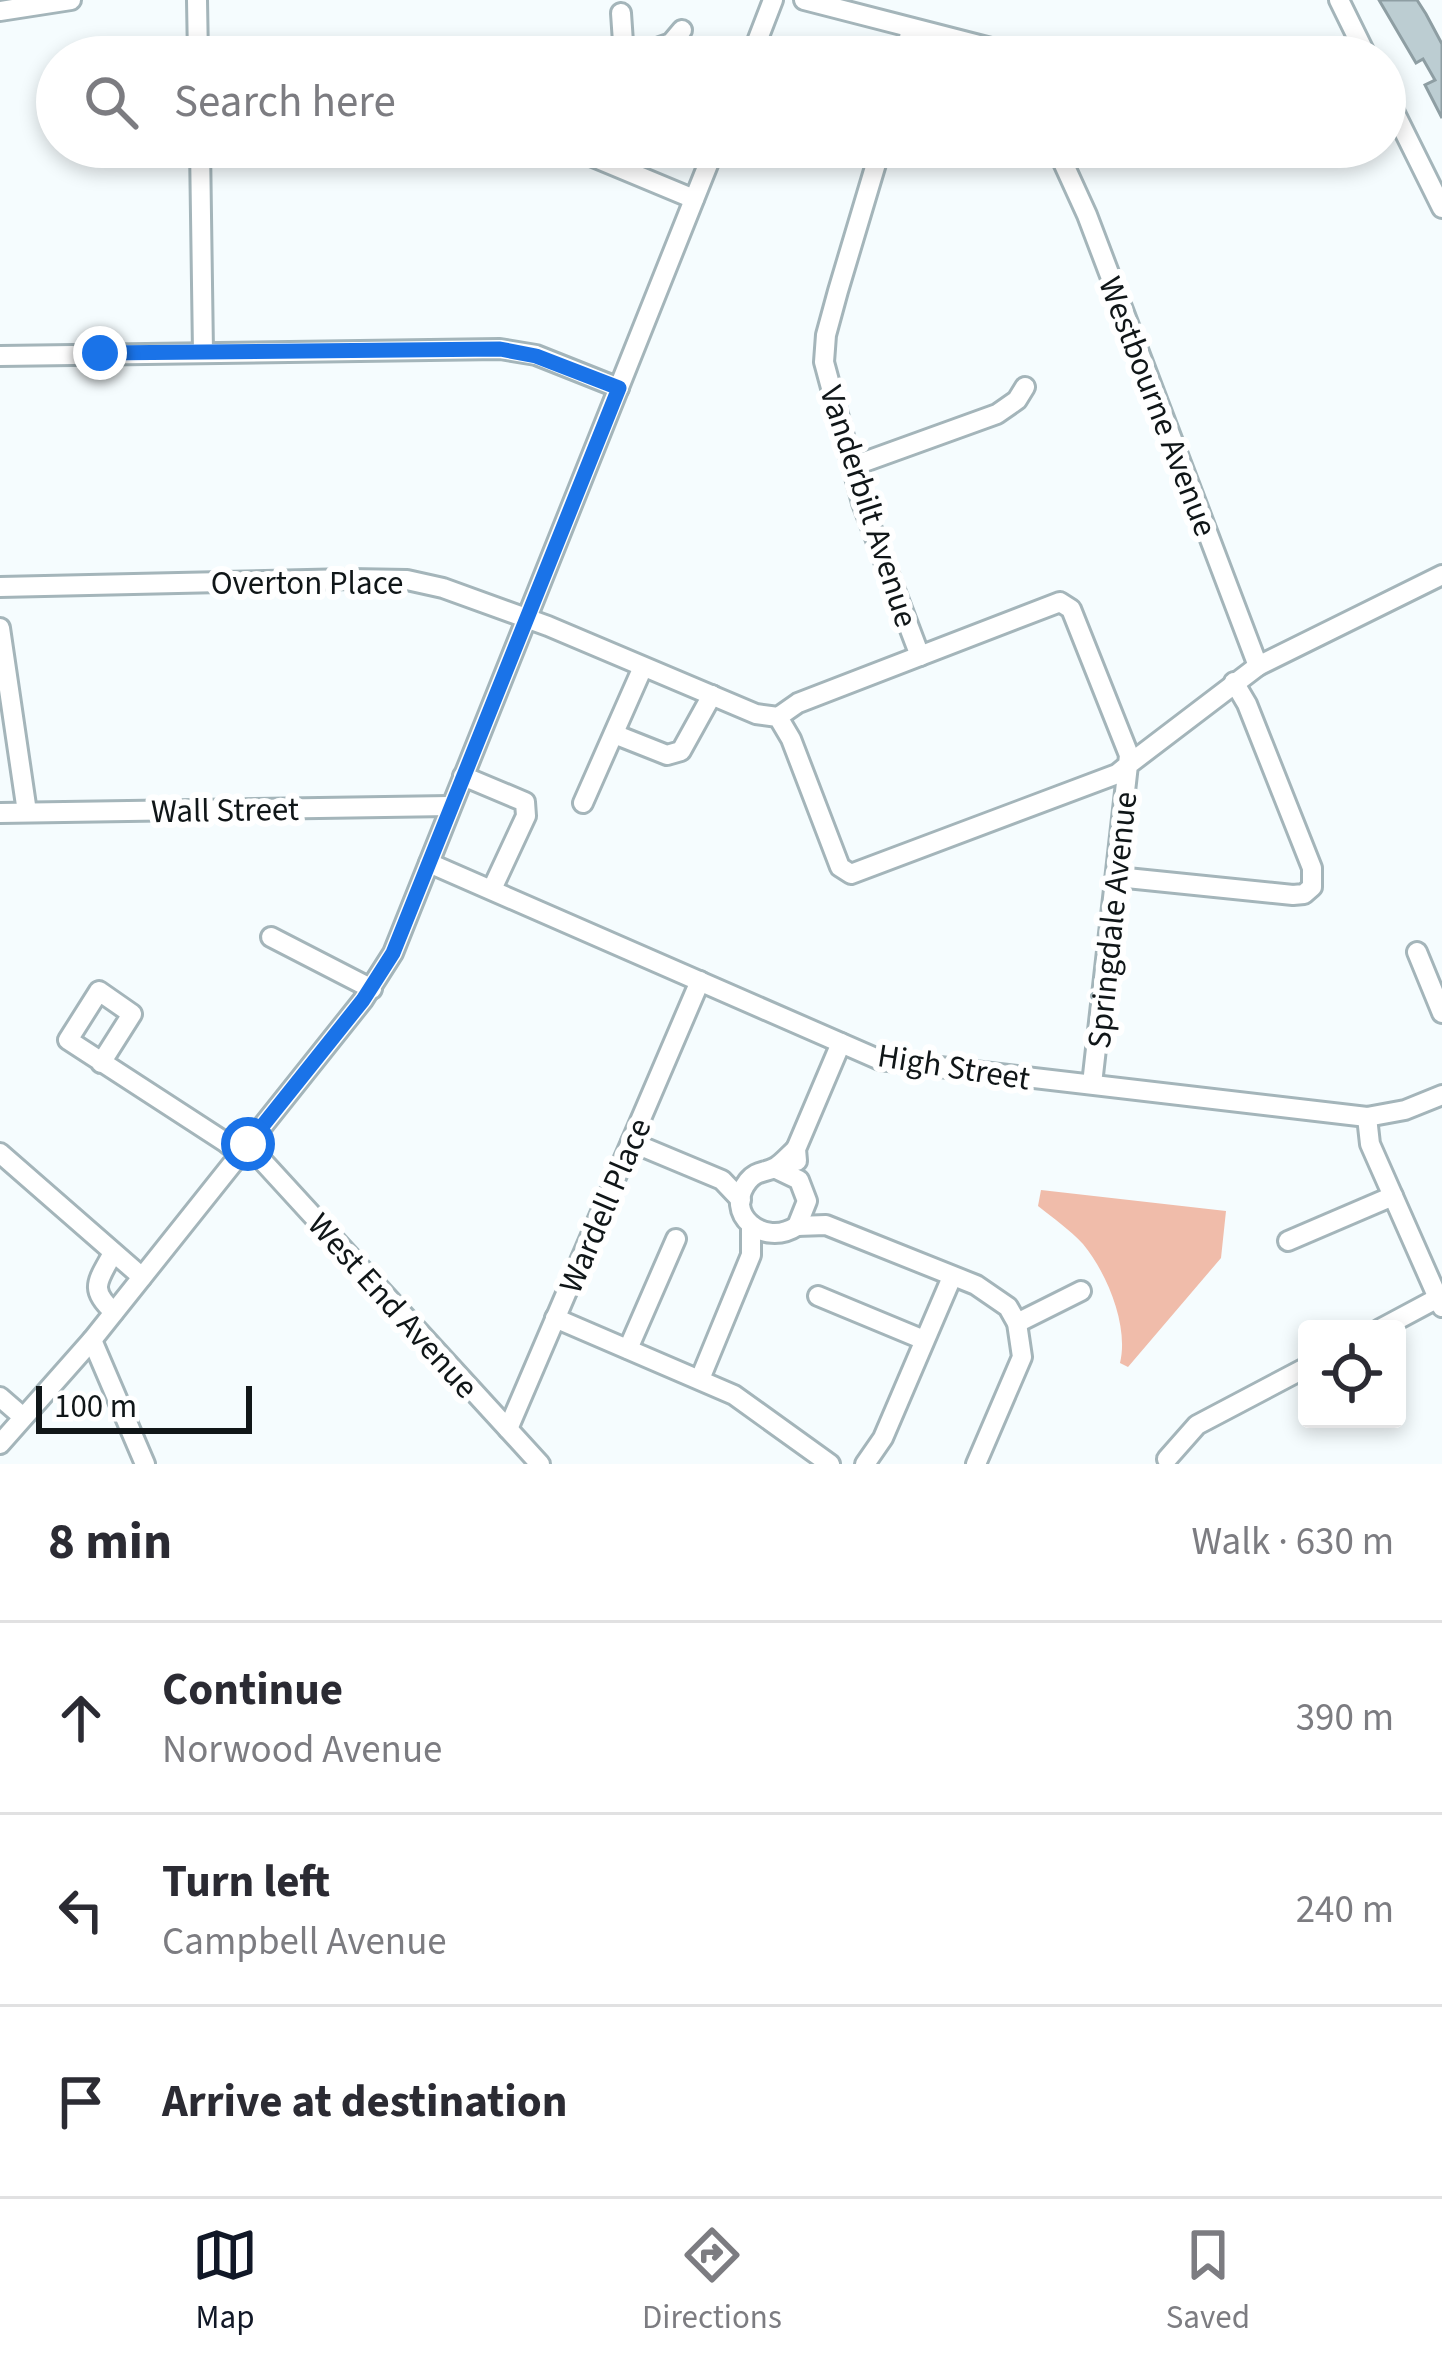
<!DOCTYPE html>
<meta charset="utf-8">
<style>
body{margin:0;font-family:"Source Sans 3",sans-serif;background:#f7f7f7;color:#2b2b33}
.controls{position:absolute;right:36px;bottom:36px;display:grid;overflow:hidden;border-radius:12px;box-shadow:0 6px 18px #0003}
.controls button{width:108px;height:108px;display:grid;place-items:center;padding:0;border:0;border-bottom:3px solid #e1e1e2;background:#fff;color:#2b2b33;font:60px sans-serif}
.scale{position:absolute;left:36px;bottom:30px;width:216px;box-sizing:border-box;padding-left:12px;border:6px solid #101618;border-top:0;font-size:33px;line-height:42px;white-space:nowrap;color:#101618;-webkit-text-stroke:9px #fff;paint-order:stroke}
.stop{position:absolute;width:36px;height:36px;margin:-27px;border:9px solid #1a73e8;border-radius:50%;background:#fff}
.stop.end{background:#1a73e8;border-color:#fff;box-shadow:0 3px 12px #0008}
.list{margin:0;padding:0;list-style:none}
h2{display:flex;justify-content:space-between;align-items:center;height:156px;margin:0;padding:0 48px;font-size:51px}
h2 small{font-size:39px;font-weight:400;color:#7c7c81}
.list li{display:grid;grid-template-columns:78px 1fr auto;gap:36px;align-items:center;box-sizing:border-box;height:192px;padding:0 48px;border-top:3px solid #e1e1e2}
.list b{display:block;font-size:45px;white-space:nowrap}
.list p{margin:0;font-size:39px;white-space:nowrap;color:#7c7c81}
.list em{font-size:39px;font-style:normal;color:#7c7c81}
.icon{flex:none;width:66px;height:66px;fill:none;stroke:currentColor;stroke-width:2;stroke-linecap:round;stroke-linejoin:round}
.map{position:relative;flex:none;width:1442px;height:1464px;overflow:hidden}
.search{position:absolute;background:#fff;box-shadow:0 6px 18px #0003;left:36px;right:36px;top:36px;height:132px;display:flex;align-items:center;gap:30px;box-sizing:border-box;padding:0 42px;border-radius:66px;color:#7c7c81;font-size:45px}
.sheet{height:732px;background:#fff}
nav{display:flex;justify-content:space-around;align-items:center;box-sizing:border-box;height:168px;border-top:3px solid #e1e1e2;background:#fff;font-size:33px;color:#7c7c81}
nav a{display:grid;justify-items:center;gap:6px}
nav .on{color:#111827}
.map>svg:first-child{display:block}
</style>
<div class="map">
<svg width="1442" height="1464" viewBox="0 0 1442 1464">
<rect width="100%" height="100%" fill="#f5fcfe"/>
<path fill="#f0bcaa" d="M1041,1190L1226,1211L1221,1258L1128,1367L1120,1363C1129,1326 1107,1273 1083,1244C1070,1230 1053,1218 1038,1206Z"/>
<path fill="#bccdd2" stroke="#8e9ea3" stroke-width="3" d="M1379,0H1417L1426,14L1442,44V118L1425,85L1435,80L1423,59L1416,63Z"/>
<g fill="none" stroke-linecap="round" stroke-linejoin="round">
<g stroke="#a4b5ba" stroke-width="24">
<g id="minor">
<path d="M197,0L198,57"/>
<path d="M804,0L1026,57"/>
<path d="M1339,0L1367,57"/>
<path d="M0,11L71,0"/>
<path d="M621,13L624,57"/>
<path d="M632,57L671,43L682,30"/>
<path d="M751,57L773,0"/>
<path d="M905,57L911,28"/>
<path d="M1385,93L1442,208"/>
<path d="M200,147L203,352"/>
<path d="M569,147L694,199"/>
<path d="M881,147L838,291L826,335L824,362L862,503L920,656"/>
<path d="M1056,147L1087,215L1258,666"/>
<path d="M1151,147L1154,150"/>
<path d="M0,356L500,349L536,355L619,388"/>
<path d="M853,466L997,414L1017,400L1025,387"/>
<path d="M0,587L350,579L407,580L443,588L548,626L756,714L778,717L791,739L840,867L851,874L1117,774L1128,765L1129,755L1071,609L1060,602L798,703L778,717"/>
<path d="M0,628L27,812"/>
<path d="M614,734L667,755L681,751L712,695"/>
<path d="M463,776L525,802L526,816L492,889"/>
<path d="M583,803L643,667"/>
<path d="M0,813L450,806"/>
<path d="M429,863L880,1060L1367,1117L1405,1110L1442,1095"/>
<path d="M1117,877L1293,895L1304,894L1312,887V868L1247,704L1234,682"/>
<path d="M271,937L372,989"/>
<path d="M1417,952L1442,1013"/>
<path d="M101,1063L132,1014L99,991L68,1040L225,1142L240,1154"/>
<path d="M1092,1084L1128,765L1258,666L1442,575"/>
<path d="M1367,1117L1370,1144L1442,1307"/>
<path d="M631,1142L722,1180L741,1200"/>
<path d="M248,1145L540,1464"/>
<path d="M0,1153L142,1277"/>
<path d="M797,1161L796,1149L841,1043"/>
<path d="M774,1168L799,1180L807,1201L797,1226C764,1248 722,1214 748,1181C756,1171 763,1173 774,1168C781,1165 789,1155 796,1149"/>
<path d="M797,1226L826,1225L976,1285L1008,1307L1017,1323L1022,1357L976,1464"/>
<path d="M1288,1241L1393,1196"/>
<path d="M113,1253C98,1281 88,1289 114,1312"/>
<path d="M818,1296L924,1340"/>
<path d="M555,1318L734,1395L830,1464"/>
<path d="M1017,1323L1081,1291"/>
<path d="M1380,1329L1438,1298"/>
<path d="M92,1340L145,1464"/>
<path d="M628,1349L676,1239"/>
<path d="M700,1379L751,1255V1225"/>
<path d="M0,1397L23,1417"/>
<path d="M508,1429L700,981"/>
<path d="M0,1444L92,1340L363,1000L393,953L715,147"/>
<path d="M1167,1459L1197,1425L1307,1367"/>
<path d="M865,1464L883,1438L952,1277"/>
</g>
</g>
<use href="#minor" stroke="#fff" stroke-width="18"/>
</g>
<g fill="none" stroke-linecap="round" stroke-linejoin="round">
<path stroke="#1a73e8" stroke-width="15" d="M100,353L500,349L536,356L619,388L393,953L363,1000L248,1144"/>
</g>
<g text-anchor="middle" stroke-width="12" stroke-linejoin="round" paint-order="stroke">
<g font-size="33" fill="#101618" stroke="#fff">
<text transform="translate(1159 406) rotate(69)" y="12">Westbourne Avenue</text>
<text transform="translate(870 506) rotate(72)" y="12">Vanderbilt Avenue</text>
<text x="307" y="594">Overton Place</text>
<text transform="translate(225 809) rotate(-1)" y="12">Wall Street</text>
<text transform="translate(1111 920) rotate(-84)" y="12">Springdale Avenue</text>
<text transform="translate(954 1066) rotate(9)" y="12">High Street</text>
<text transform="translate(604 1205) rotate(-67)" y="12">Wardell Place</text>
<text transform="translate(394 1305) rotate(48)" y="12">West End Avenue</text>
</g>
</g>
</svg>
<div class="controls">
<button><svg class="icon" aria-label="locate" viewBox="0 0 24 24"><circle cx="12" cy="12" r="6"/><path d="M12 2v4M12 18v4M2 12h4M18 12h4"/></svg></button>
</div>
<div class="scale">100 m</div>
<div class="stop" style="left:248px;top:1144px"></div>
<div class="stop end" style="left:100px;top:353px"></div>
<div class="search"><svg class="icon" aria-label="search" viewBox="0 0 24 24"><circle cx="10" cy="10" r="6"/><path d="M15 15l6 6"/></svg>Search here</div>
</div>
<section class="sheet">
<h2>8 min<small>Walk · 630 m</small></h2>
<ul class="list">
<li><svg class="icon" aria-label="ahead" viewBox="0 0 24 24"><path d="M12 20V5M6 11l6-6 6 6"/></svg><div><b>Continue</b><p>Norwood Avenue</p></div><em>390 m</em></li>
<li><svg class="icon" aria-label="left" viewBox="0 0 24 24"><path d="M17 20v-9H6M10 6l-5 5 5 5"/></svg><div><b>Turn left</b><p>Campbell Avenue</p></div><em>240 m</em></li>
<li><svg class="icon" aria-label="arrive" viewBox="0 0 24 24"><path d="M6 21V4h12l-3 4 3 4H6"/></svg><div><b>Arrive at destination</b></div></li>
</ul>
</section>
<nav>
<a class="on"><svg class="icon" aria-label="map" viewBox="0 0 24 24"><path d="M3 6l6-2 6 2 6-2v14l-6 2-6-2-6 2zM9 4v14M15 6v14"/></svg>Map</a>
<a><svg class="icon" aria-label="directions" viewBox="0 0 24 24"><path d="M12 3l9 9-9 9-9-9zM9 14v-3h6M13 9l2 2-2 2"/></svg>Directions</a>
<a><svg class="icon" aria-label="saved" viewBox="0 0 24 24"><path d="M7 4h10v16l-5-4-5 4z"/></svg>Saved</a>
</nav>
